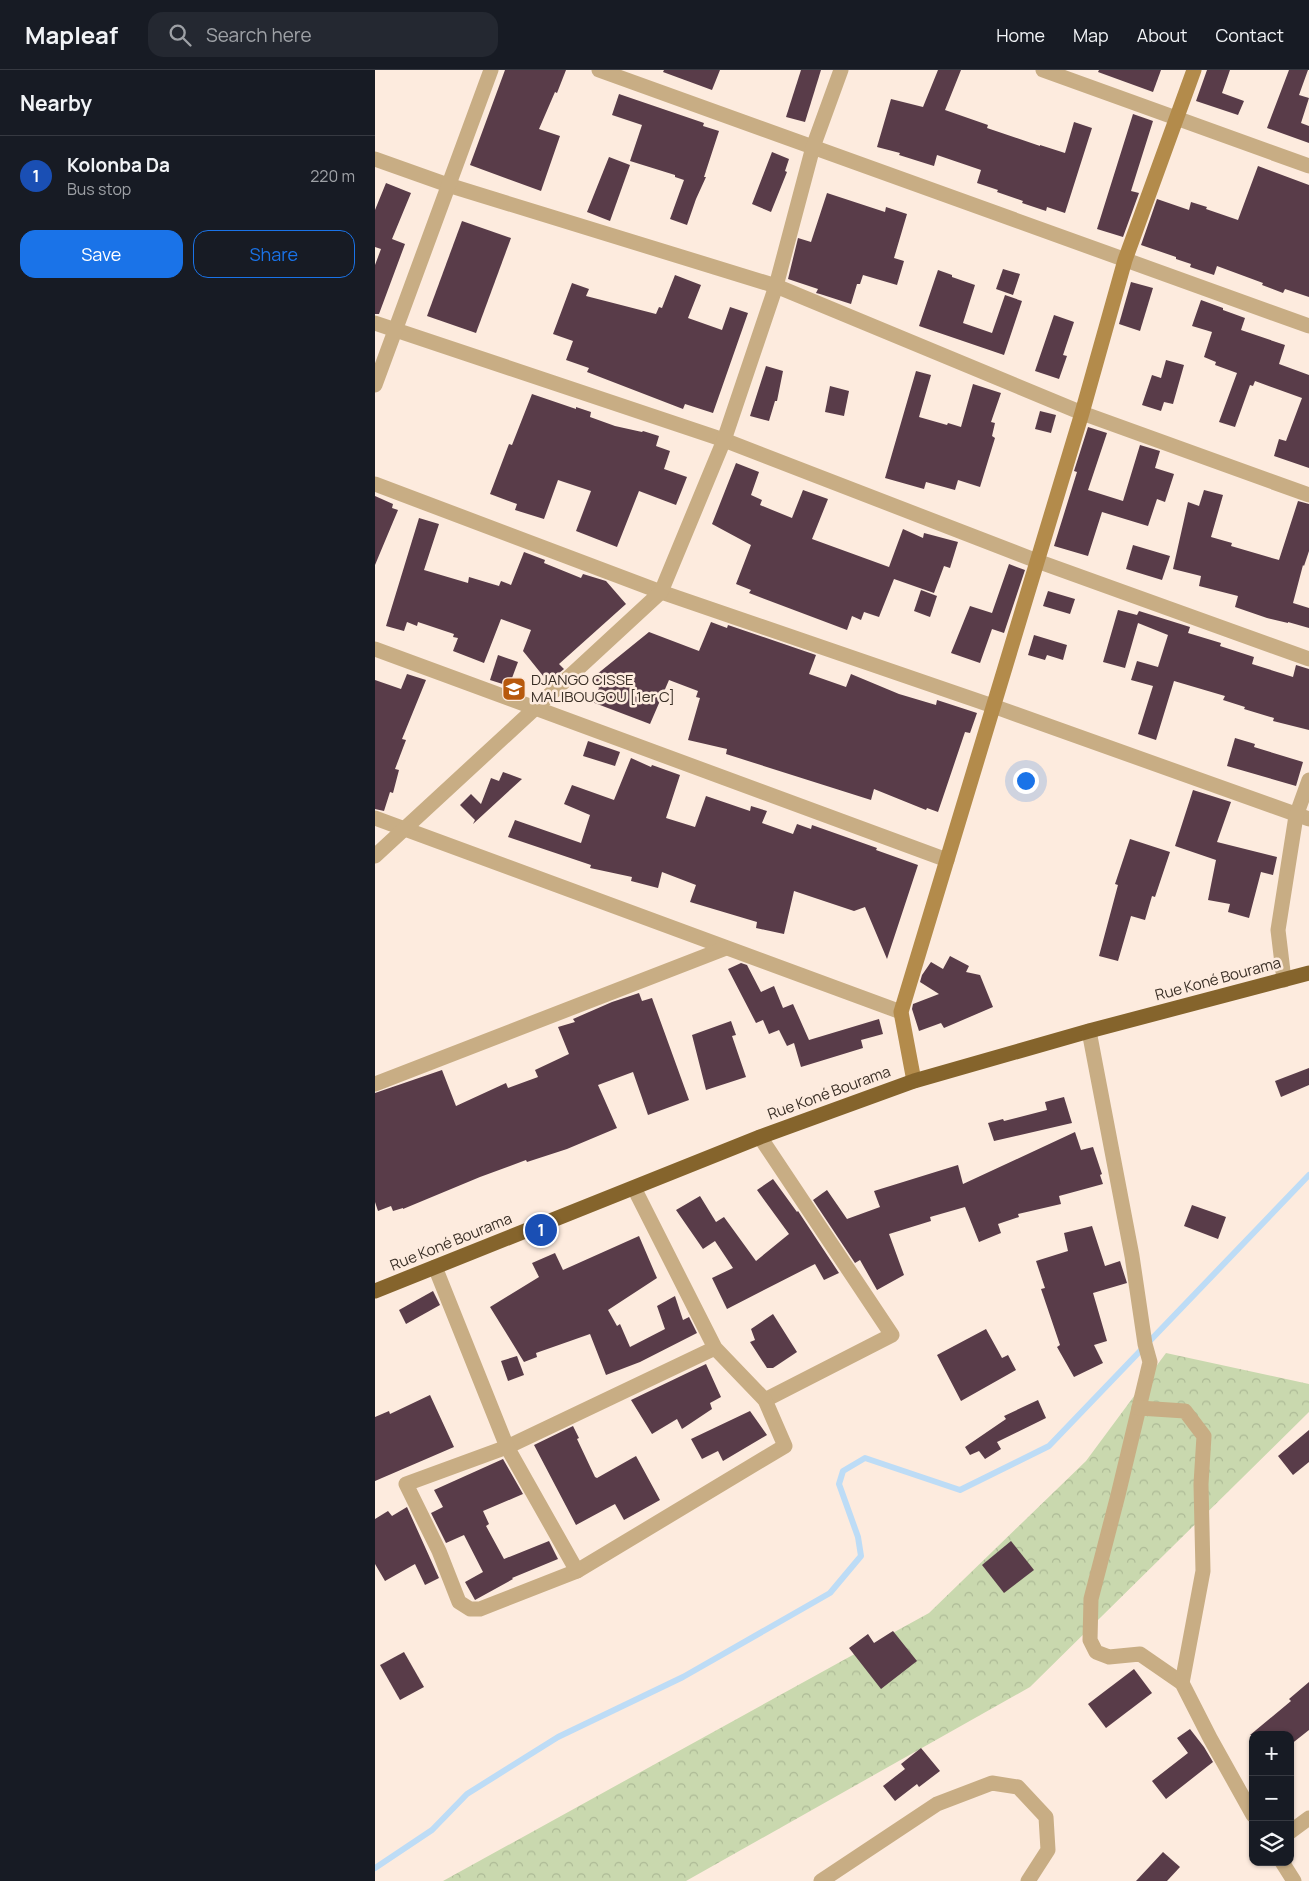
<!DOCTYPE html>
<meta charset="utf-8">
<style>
body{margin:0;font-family:Manrope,sans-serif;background:#242831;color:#f1f3f6}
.controls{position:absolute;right:15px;bottom:15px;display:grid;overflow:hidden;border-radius:10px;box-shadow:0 1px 4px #0004}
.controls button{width:45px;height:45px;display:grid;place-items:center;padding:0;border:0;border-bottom:1px solid #363941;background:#171b24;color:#f1f3f6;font:25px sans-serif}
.you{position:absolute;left:650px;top:710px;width:18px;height:18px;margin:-12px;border:4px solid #fff;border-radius:50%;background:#1a73e8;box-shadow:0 0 0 8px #1a73e833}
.badge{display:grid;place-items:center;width:32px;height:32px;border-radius:50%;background:#1a73e8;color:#fff;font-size:16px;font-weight:700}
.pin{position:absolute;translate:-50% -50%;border:2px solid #fff;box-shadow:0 1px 5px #0006}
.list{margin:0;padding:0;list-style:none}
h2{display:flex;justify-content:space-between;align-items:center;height:65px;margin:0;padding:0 20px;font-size:21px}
h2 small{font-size:16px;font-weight:400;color:#9ea1a6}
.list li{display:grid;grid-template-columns:32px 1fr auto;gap:15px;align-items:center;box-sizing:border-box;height:80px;padding:0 20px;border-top:1px solid #363941}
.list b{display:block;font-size:19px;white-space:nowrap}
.list p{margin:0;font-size:16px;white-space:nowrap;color:#9ea1a6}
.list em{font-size:16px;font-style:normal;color:#9ea1a6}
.actions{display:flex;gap:10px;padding:15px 20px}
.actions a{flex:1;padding:11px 0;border:1px solid #1a73e8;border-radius:15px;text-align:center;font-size:18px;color:#1a73e8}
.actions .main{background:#1a73e8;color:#fff}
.icon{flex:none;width:28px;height:28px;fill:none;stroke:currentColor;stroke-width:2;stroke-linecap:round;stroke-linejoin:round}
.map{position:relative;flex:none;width:934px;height:1811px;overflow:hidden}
header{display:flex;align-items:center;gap:30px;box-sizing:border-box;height:70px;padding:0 25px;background:#171b24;border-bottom:1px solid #363941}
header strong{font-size:24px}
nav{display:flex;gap:28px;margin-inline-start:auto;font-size:18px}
.search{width:350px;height:45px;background:#242831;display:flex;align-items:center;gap:12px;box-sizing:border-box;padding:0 18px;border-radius:15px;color:#9ea1a6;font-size:19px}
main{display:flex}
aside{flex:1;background:#171b24}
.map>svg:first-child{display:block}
</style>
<header>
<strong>Mapleaf</strong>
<div class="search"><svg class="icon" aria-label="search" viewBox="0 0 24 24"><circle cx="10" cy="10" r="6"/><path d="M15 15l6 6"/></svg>Search here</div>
<nav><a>Home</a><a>Map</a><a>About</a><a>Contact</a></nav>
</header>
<main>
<aside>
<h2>Nearby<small></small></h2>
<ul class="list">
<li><span class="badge" style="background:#1a4fb4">1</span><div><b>Kolonba Da</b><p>Bus stop</p></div><em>220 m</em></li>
</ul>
<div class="actions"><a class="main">Save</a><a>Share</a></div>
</aside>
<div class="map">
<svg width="934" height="1811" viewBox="0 0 934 1811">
<defs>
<pattern id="forest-crowns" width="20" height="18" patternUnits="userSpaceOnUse" patternTransform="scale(1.25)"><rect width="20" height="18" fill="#c9d8ae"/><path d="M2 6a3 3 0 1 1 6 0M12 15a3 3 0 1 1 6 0" fill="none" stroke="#adba96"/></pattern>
</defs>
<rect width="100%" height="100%" fill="#fdebde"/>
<path fill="url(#forest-crowns)" d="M791,1283L934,1314V1342L655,1617L311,1811H68L554,1543L711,1391Z"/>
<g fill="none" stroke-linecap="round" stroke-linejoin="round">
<path stroke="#bddcf6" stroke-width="6" d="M0,1798L57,1760L92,1724L183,1667L308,1607L455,1523L486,1486L483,1467L464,1414L468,1401L490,1388L585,1420L674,1376L934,1105"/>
</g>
<g fill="#593c49">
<path d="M130,0H191L182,23L180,22L164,59L185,66L166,121L95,95Z"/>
<path d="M289,0H345L337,20L288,2Z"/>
<path d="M426,0H446L430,52L411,47Z"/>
<path d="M563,0H586L570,40L613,55L612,58L665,76V75L690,83L699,52L717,58L690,143L672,137L671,141L647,133L648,131L622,122L623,120L602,113L606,100L562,85L559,96L524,85L525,83L502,77L516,29L548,37Z"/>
<path d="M724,0H786L778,22L723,2Z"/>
<path d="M832,0H855L847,23L869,31L863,45L821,31Z"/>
<path d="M914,0H933L924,25L934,28L926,53L934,56V73L892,58Z"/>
<path d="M244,24L329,53L328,56L344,61L329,107H331L321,129L312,155L295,149L309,110L300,107V105L255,91L267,55L237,45Z"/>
<path d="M758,44L778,51L756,121L764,123L748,167L722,159Z"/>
<path d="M397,82L414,89L410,101L412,102L396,142L377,134Z"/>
<path d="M234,87L255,95L235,151L212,142Z"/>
<path d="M883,96L934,115V227L910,219L908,223L887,215L888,213L842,196L839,205L815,197L816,194L801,189V187L766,175L782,129L814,140L816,132L832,137L831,139L863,150Z"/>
<path d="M11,113L36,123L17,169L30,174L4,244H0V195L6,179L0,177V140Z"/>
<path d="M452,123L510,142L511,137L532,144L519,188L529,191L522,215L488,205L485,214H482L476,234L445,224L441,223L443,219L413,209L423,168L436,172Z"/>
<path d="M87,151L136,168L101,263L52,246Z"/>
<path d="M628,199L645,204L638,225L621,219Z"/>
<path d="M563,200L577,205V207L600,215L588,253L617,263L630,225L647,231L629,285L544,256Z"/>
<path d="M300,205L326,215L313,248L347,260L355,237L373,243L338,343L310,334L308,339L212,302L214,298L191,290L198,271L178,264L197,213L214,219L211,226L281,244L284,237L287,238Z"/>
<path d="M756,212L778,218L765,261L744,254Z"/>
<path d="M826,230L848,238V240L870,248L866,260L910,275L904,294L934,305V398L899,386L904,369L911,371L927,328L880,311L878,316L875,315L860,357L844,352L862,303L840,295L841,292L829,287L837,262L817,256Z"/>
<path d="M679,245L699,252L688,285L692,286L684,309L660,301Z"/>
<path d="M791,290L809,295L798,334L789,332L786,341L767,335L777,305L786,308Z"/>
<path d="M391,296L408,301L402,331H400L394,351L375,346Z"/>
<path d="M541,301L556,305L544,347L572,355L573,353L586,357L598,314L626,323L616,352L620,353L617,366L620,368L605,417L583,410L580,420L551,412L549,419L510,408Z"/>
<path d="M455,316L474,321L469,346L450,342Z"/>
<path d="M157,324L201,339V337L216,342L215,347L240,356L267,362L268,361L284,366L281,376L295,381L289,399L312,407L301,435L264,421L242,477L201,461L216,421L183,410L169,449L140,440L142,434L115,424L134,374L137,375Z"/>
<path d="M665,341L681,345L676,363L660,359Z"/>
<path d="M713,357L732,363L713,420L748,431L765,375L785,381L780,398L799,404L790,432L782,429L773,456L727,442L713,486L679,476L702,402L699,401Z"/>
<path d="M361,393L384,402L376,425L387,430L385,435L417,448L428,420L453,429L437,469L514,497L528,459L548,468L549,463L583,472L575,498L569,496L559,523L519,509L504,547L489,542L486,550L477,546L472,560L374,523L376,520L361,514L376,475L337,454Z"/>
<path d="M829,420L848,425L836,467L857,473L856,476L904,490L923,431L934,434V481L929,496L928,495L918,533L934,538V558L913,552V553L892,548L860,537L863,526L824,516L826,506L798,499L813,432L824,436Z"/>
<path d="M0,426L18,434L17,438L23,440L0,495Z"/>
<path d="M44,448L64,454L49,500L93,513L94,507L124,516L126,511L136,515L149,482L170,490L169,493L206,508L208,504L231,511L251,534L184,594L189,599L173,612L148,581L156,560L126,549L109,593L78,581L83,568L78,567L79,564L43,552L42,556L32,552L29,561L11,556Z"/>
<path d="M758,475L795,486L787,510L751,499Z"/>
<path d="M634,494L650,500L629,563L617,559L605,593L576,583L595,536L617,543Z"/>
<path d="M546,520L562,526L555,547L539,541Z"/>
<path d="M673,521L700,529L695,544L668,536Z"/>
<path d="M743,540L762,545L764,541L815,557L813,563L846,573L845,576L879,587L877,594L918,607L921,595L934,599V660L898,651L899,648L869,639L870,637L848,630L850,626L799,611L781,670L763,664L778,616L756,610L762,591L783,597L793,565L763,553L750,598L728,592Z"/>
<path d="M336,552L352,558L353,555L441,585L434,604L471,617L476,604L524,624L561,635L562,630L602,643L595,663L590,662L563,742L552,738L551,740L499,719L496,730L351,684L352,679L313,670L325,628L321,627L323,621L294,610L275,654L217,632L224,618L216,609L274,562L324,581Z"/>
<path d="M659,565L692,575L688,590L672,585L670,590L653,585Z"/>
<path d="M123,585L143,592L134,616L115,610Z"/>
<path d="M32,604L51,610L27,669L31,670L20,699L24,700L18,723L15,722L9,741L0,739V610L26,619Z"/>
<path d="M860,668L880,674L879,677L928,692L921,716L852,696Z"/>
<path d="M213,671L245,682L240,696L208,686Z"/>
<path d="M256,688L276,697L277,695L305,705L291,748L320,757L331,726L375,741L376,736L392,741L387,753L418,764L422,754L436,759L437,755L502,778L501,780L543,795L512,889L490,837L479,841L419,821L409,864L381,858L382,852L315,832L321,815L287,802L283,818L256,811L257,807L215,798L216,795L133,767L140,750L206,773L215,745L189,734L197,715L239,730Z"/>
<path d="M128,702L147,709L98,754L100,750L85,735L96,724L106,734L116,708L124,711Z"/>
<path d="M818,720L856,732L842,772L902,787L898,805L886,802L874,848L853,842L855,834L833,830L841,790L800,776Z"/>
<path d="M755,769L795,782L780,827L777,826L770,850L756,846L743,891L724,886L743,815L740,814Z"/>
<path d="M575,886L594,896L591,902L605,905L618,937L569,958L566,953L544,961L537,939L538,934L564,924L545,912L547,905L556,892L568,899Z"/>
<path d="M366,893L372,895L386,922L399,916L408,938L418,934L434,970L504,949L508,964L486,970L488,978L426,997L419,973L412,976L404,960L394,964L388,950L381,953L353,899Z"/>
<path d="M264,923L267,931L277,928L314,1030L273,1045L258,1002L223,1015L242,1058L192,1079L152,1092L151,1090L105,1107L28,1139V1138L18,1141L16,1136L3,1141L0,1132V1023L67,1000L81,1036L131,1013L133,1018L163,1007L160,1000L194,984L183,957L200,952L198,949L237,932Z"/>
<path d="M356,951L361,965L357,966L371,1007L331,1020L317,965Z"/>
<path d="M934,998V1015L906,1027L900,1011Z"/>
<path d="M689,1027L697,1053L619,1071L613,1053L628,1049L629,1051L672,1040L670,1032Z"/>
<path d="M700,1062L706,1080L718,1077L727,1104L725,1105L728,1114L684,1126L686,1134L643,1144L644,1147L623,1154L626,1163L604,1172L590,1137L555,1147L556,1151L514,1164L529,1205L502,1220L485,1190L480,1193L438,1130L452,1120L472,1149L505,1137L499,1121L583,1095L588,1114Z"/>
<path d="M398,1109L422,1142L423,1141L464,1203L449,1210L440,1194L352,1239L337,1208L358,1198L340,1171L328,1179L301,1140L325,1126L341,1152L349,1147L381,1191L414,1164L382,1120Z"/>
<path d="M817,1135L851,1147L843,1169L809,1156Z"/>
<path d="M717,1156L730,1196L745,1191L752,1213L718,1223L732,1271L719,1275L728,1293L699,1307L682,1277L685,1275L666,1219L670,1218L661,1191L693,1181L689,1163Z"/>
<path d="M264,1166L282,1208L233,1240L242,1256L245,1254L255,1277L290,1259L282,1236L300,1226L308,1250L314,1247L322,1263L265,1292L231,1305L215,1264L161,1283L162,1287L149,1292L115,1237L164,1207L157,1193L180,1183L188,1200Z"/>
<path d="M58,1221L65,1235L31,1254L24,1240Z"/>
<path d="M398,1244L422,1282L398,1298H392L375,1272L380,1270L376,1259Z"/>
<path d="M611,1259L627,1288L633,1285L641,1300L586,1331L562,1285Z"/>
<path d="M142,1286L149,1305L133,1311L126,1291Z"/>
<path d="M331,1294L346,1327L335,1333L337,1339L307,1359L302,1349L277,1364L256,1330Z"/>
<path d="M55,1325L79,1377L0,1411V1347L14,1341L15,1344Z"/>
<path d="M663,1330L671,1348L622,1372L626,1379L610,1389L604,1381L595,1385L590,1377L631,1349L629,1346Z"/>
<path d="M375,1341L392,1365L348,1391L343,1381L327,1389L316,1369Z"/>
<path d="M198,1356L204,1368L202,1369L220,1407L222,1408L261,1386L285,1430L249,1450L240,1434L201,1455L159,1375Z"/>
<path d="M934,1360V1392L918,1405L903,1386Z"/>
<path d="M128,1389L148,1424L108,1441L114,1454L111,1456L129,1489L174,1471L183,1489L137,1508L138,1509L100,1530L90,1512L108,1502L89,1465L71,1473L56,1443L68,1437L59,1420Z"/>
<path d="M32,1437L64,1508L50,1515L40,1494L10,1511L0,1494V1449L13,1441L17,1446Z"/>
<path d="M636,1471L659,1500L629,1523L607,1495Z"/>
<path d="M518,1561L542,1591L506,1619L474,1578L493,1564L499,1573Z"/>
<path d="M29,1582L49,1617L25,1630L5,1595Z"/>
<path d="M759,1599L777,1623L731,1658L713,1634Z"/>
<path d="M934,1612V1660L915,1675V1665H875L916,1631L914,1629Z"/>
<path d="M815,1659L829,1677L838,1692L791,1729L777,1711L813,1683L802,1668Z"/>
<path d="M546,1678L565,1701L544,1717L542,1714L520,1731L508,1716L530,1699L526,1694Z"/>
<path d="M788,1782L805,1797L792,1811H761Z"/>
</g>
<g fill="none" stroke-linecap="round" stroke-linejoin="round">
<g stroke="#c8ad84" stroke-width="15">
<path d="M224,0L934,256"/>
<path d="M668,0L934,96"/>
<path d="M0,89L73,115L401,216L707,343L934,425"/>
<path d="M0,253L349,370L662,491L934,589"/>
<path d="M0,315L116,0"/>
<path d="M0,414L286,522L618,636L934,749"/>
<path d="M0,579L572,790"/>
<path d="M0,748L526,942"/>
<path d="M0,786L286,522L349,370L401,216L438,77L466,0"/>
<path d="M909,910L903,860L921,746L934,710"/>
<path d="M714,961L757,1186L770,1274L775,1292L743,1425L716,1529L715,1570L721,1582L734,1587L765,1584L807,1613L835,1668L878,1745"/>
<path d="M0,1014L351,878"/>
<path d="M385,1067L517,1265L390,1330"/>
<path d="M259,1118L340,1278L390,1330L410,1376L202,1501L105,1539H95L84,1532L64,1481L31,1414L132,1377L340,1278"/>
<path d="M60,1197L132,1377L202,1501"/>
<path d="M764,1338L810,1341L829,1366L826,1414L828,1501L807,1613"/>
<path d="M915,1762L934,1748"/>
<path d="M907,1792L919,1811"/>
<path d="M446,1811L562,1734L617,1713L643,1717L671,1747L673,1780L653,1811"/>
</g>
<path stroke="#b38b4b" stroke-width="15" d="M539,1011L526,942L707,343L750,190L819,0"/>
<path stroke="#85642c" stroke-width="15" d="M0,1221L385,1067L539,1011L714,961L934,903"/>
</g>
<defs>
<g id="school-square" transform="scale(1.25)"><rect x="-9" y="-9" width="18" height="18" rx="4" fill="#b7590d" stroke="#fdebde"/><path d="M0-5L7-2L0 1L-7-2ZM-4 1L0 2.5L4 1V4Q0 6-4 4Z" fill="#fff"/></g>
</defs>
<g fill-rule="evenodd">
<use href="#school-square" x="139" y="619"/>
</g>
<g text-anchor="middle" stroke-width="5" stroke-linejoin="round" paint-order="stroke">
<g font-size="15" fill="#3a2f26" stroke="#fdebde" text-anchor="start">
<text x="156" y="615">DJANGO CISSE<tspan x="156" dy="17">MALIBOUGOU [1er C]</tspan></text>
</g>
<g font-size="15" fill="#3a2f26" stroke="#fdebde">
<text transform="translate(843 909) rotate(-15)" y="5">Rue Koné Bourama</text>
<text transform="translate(454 1023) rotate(-20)" y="5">Rue Koné Bourama</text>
<text transform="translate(76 1172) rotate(-22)" y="5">Rue Koné Bourama</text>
</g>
</g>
</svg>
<div class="controls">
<button>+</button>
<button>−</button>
<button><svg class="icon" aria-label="layers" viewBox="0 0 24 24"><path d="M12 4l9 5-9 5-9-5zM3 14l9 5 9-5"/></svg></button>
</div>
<div class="you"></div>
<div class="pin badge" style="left:166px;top:1160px;background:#1a4fb4">1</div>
</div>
</main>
